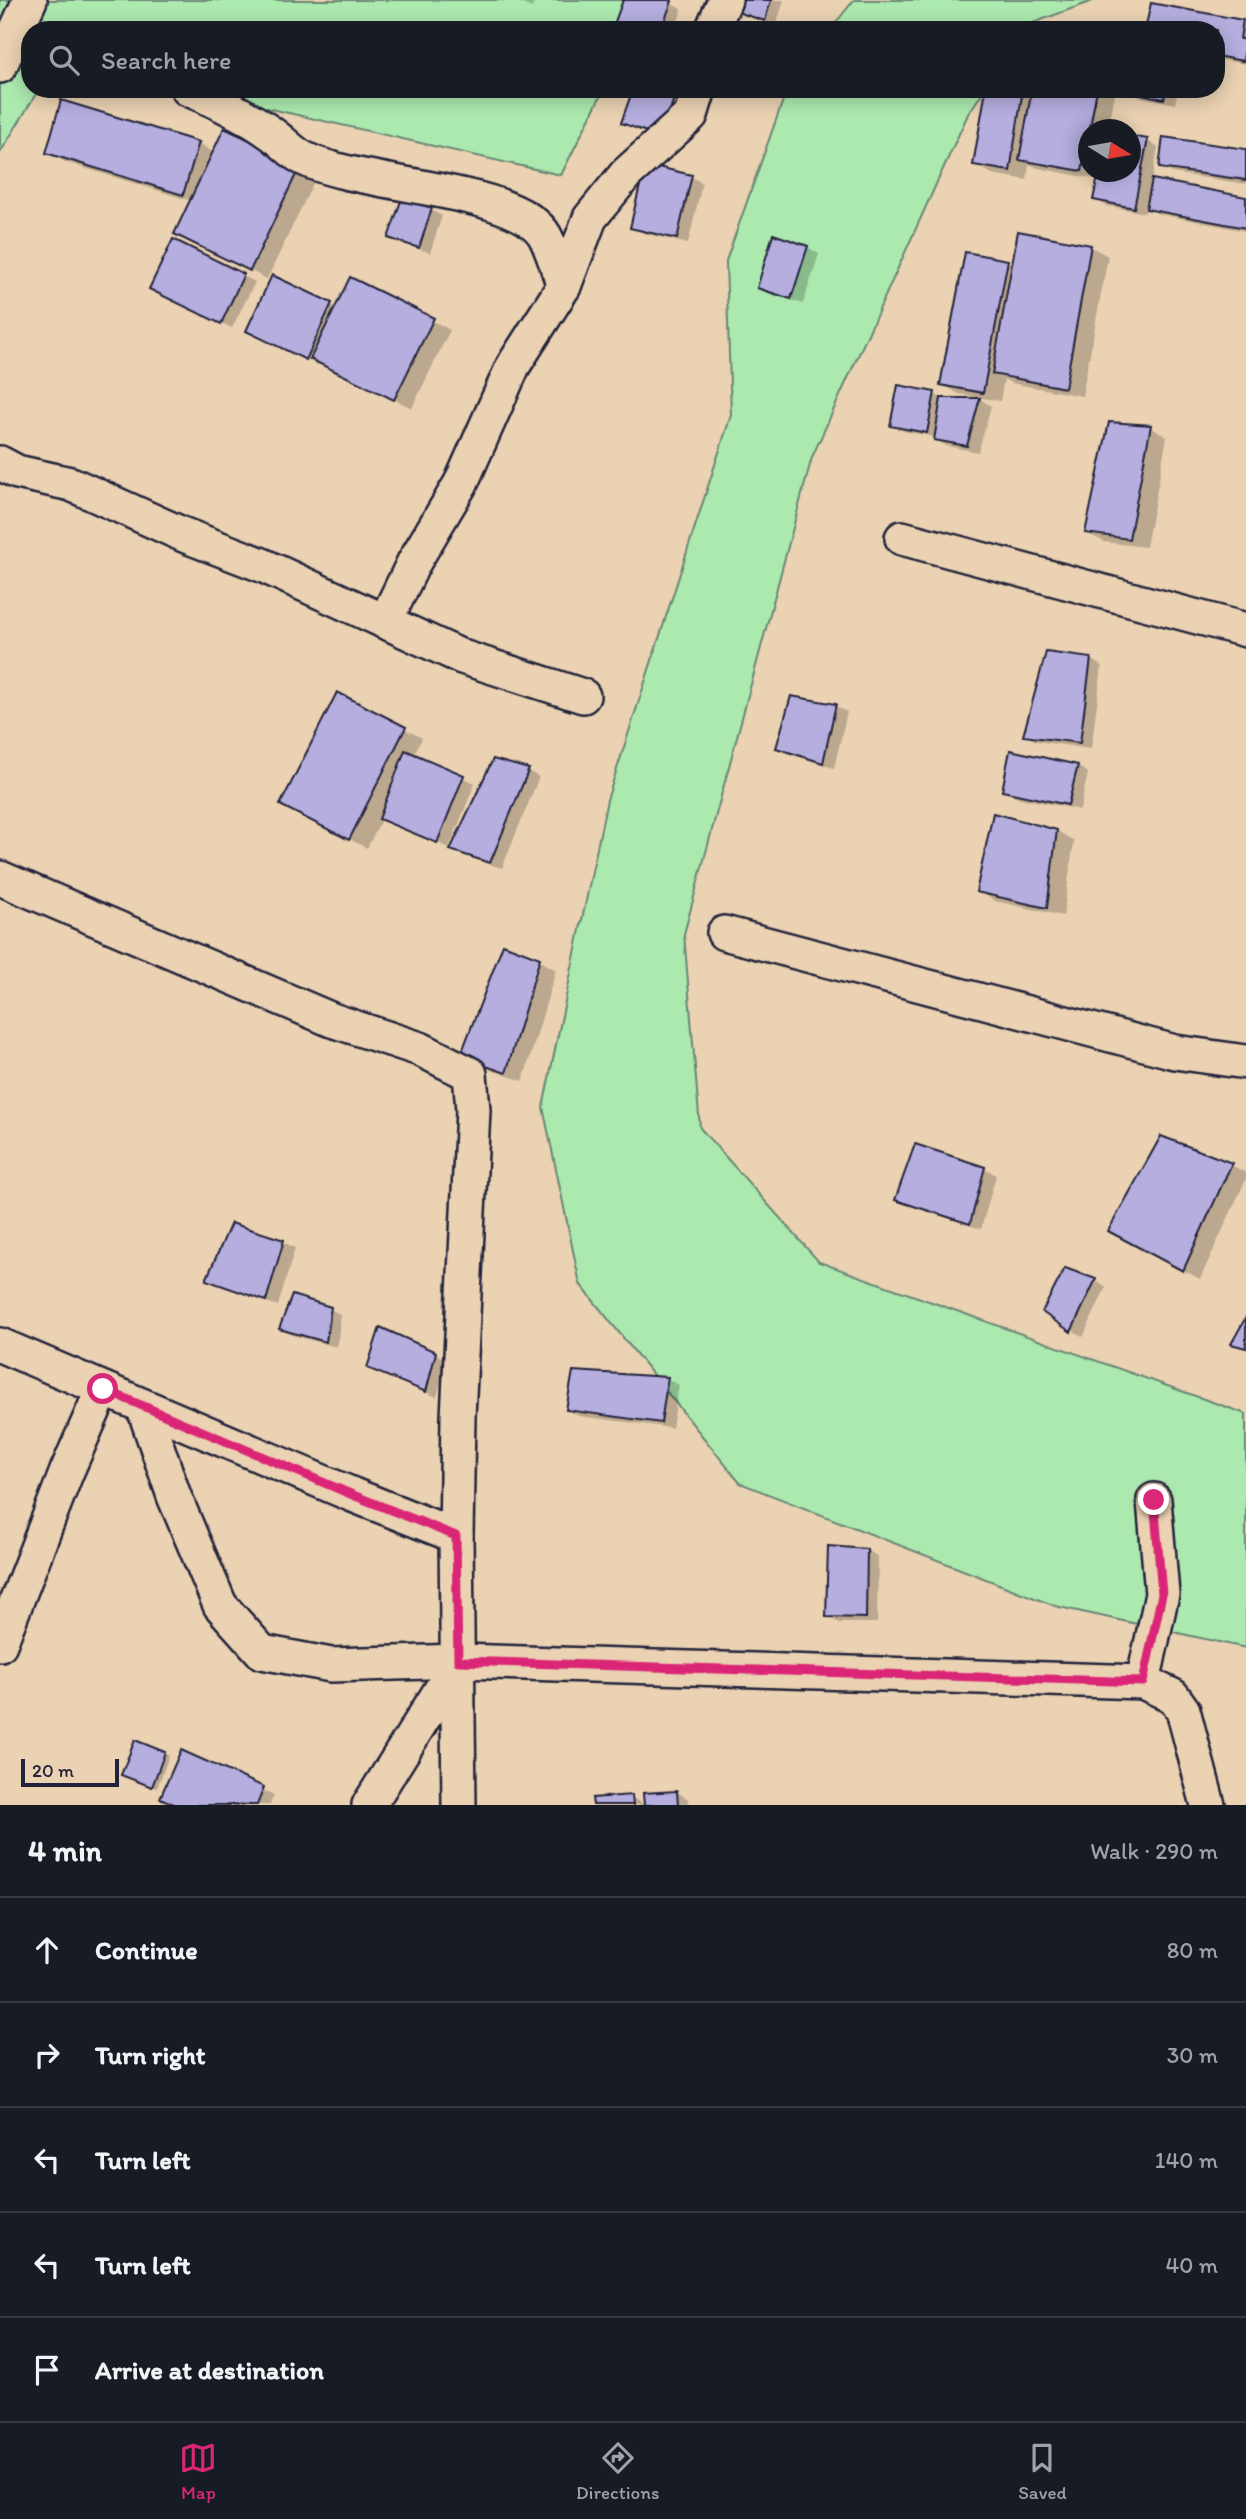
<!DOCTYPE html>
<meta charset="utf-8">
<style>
body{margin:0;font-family:Itim,sans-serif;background:#242831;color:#f1f3f6}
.compass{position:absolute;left:1078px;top:119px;width:63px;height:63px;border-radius:50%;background:#171b24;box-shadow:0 4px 18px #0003;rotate:101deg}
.scale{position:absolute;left:21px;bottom:18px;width:98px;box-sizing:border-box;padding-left:7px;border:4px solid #22223b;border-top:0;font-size:19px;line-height:24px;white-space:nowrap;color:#22223b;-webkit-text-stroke:5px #ead2b2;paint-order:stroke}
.stop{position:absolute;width:21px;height:21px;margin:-16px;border:5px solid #db2777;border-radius:50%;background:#fff}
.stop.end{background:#db2777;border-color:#fff;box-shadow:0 2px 7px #0008}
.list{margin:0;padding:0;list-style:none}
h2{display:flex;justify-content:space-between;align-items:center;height:91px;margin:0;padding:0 28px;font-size:30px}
h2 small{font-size:23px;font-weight:400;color:#9ea1a6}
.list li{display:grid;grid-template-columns:46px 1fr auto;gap:21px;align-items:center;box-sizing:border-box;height:105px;padding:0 28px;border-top:2px solid #363941}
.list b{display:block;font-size:26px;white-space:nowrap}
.list em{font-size:23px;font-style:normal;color:#9ea1a6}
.icon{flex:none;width:38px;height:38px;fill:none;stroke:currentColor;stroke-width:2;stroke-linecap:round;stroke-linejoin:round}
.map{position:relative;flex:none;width:1246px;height:1805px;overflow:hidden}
.search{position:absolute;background:#171b24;box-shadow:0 4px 18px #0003;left:21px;right:21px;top:21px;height:77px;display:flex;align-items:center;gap:18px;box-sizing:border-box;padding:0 24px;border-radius:28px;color:#9ea1a6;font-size:26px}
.sheet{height:616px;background:#171b24}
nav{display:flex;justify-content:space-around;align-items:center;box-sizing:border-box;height:98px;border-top:2px solid #363941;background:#171b24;font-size:19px;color:#9ea1a6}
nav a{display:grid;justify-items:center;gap:4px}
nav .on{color:#db2777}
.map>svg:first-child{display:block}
</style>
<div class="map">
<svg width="1246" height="1805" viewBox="0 0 1246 1805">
<rect width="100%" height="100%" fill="#ead2b2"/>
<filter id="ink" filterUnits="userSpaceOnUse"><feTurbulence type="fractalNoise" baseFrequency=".0143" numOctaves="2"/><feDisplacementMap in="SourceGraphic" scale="14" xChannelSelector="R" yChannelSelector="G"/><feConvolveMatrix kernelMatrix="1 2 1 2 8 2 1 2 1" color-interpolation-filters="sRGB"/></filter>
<g filter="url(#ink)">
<g fill="#ace9af" stroke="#678675" stroke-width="2">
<path d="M0,0H647L633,30H30V89H39L0,153Z"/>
<path d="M854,0H1095L1030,24L1026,30H830Z"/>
<path d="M183,89H604L561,175Z"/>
<path d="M787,89H985L968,114L812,457L684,934L700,1128L819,1262L1246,1414V1648L1055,1606L740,1483L580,1284L543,1107L607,800L731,415L726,261Z"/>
</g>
<g fill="#0003">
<path d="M512,0H535L532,8Z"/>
<path d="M625,0H663L682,9L675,30H614Z"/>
<path d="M739,0H784L776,26L747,16L736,10Z"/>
<path d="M1242,22L1246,24V64L1216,59V30Z"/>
<path d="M635,89H683L672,142L634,129L623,122Z"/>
<path d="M987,89H1116L1108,130H1088V172H1130L1147,141L1158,147L1152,181L1246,198V231L1159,214L1146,207L1145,213L1107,206L1095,199L1099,180L1038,168L1029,164L1027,180L992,174L975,164Z"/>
<path d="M1121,89H1178L1175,104L1131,95Z"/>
<path d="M199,143L214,153L317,175L267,279L193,243L192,201L65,162L48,152Z"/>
<path d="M1246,151V184L1172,173L1161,167Z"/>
<path d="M691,177L702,183L688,244L643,233L632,227Z"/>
<path d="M431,210L442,216L430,253L390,237Z"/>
<path d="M1020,233L1091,247L1108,256L1082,396L1011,383L1004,379L1000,401L959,394L942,384L1007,262L1014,265Z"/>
<path d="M774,237L808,247L819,254L803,304L770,294L759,287Z"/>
<path d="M174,241L255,282L232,328L163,295Z"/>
<path d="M273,277L337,308L351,279L450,330L412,408L319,362L318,365L259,337Z"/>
<path d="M934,394L945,400L980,399L991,406L978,452L947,446L936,440V437L903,431L892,425Z"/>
<path d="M1150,427L1167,437L1146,547L1104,542L1087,533Z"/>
<path d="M1091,660L1102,666L1091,749L1036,741L1025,735Z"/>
<path d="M338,694L422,738L413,756L475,783L449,848L382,818L367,848L299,814Z"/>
<path d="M835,706L847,712L834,768L789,754L778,748Z"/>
<path d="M1077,766L1088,773L1080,810L1015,797L1004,790Z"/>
<path d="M528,771L539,777L502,868L464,856L453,849Z"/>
<path d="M1057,831L1074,841L1063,916L995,901L978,891Z"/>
<path d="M539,960L556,970L523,1081L479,1066Z"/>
<path d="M1162,1138L1231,1165L1246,1173V1179L1200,1279L1128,1240Z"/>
<path d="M984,1168L996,1175L981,1229L908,1205L897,1199Z"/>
<path d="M232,1225L283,1242L295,1248L278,1306L220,1286L208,1280Z"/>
<path d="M1095,1281L1106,1287L1083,1337L1044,1311Z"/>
<path d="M330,1309L341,1315L337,1347L292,1335L281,1329Z"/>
<path d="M435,1353L446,1360L437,1397L369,1368Z"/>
<path d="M667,1379L679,1385L672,1428L579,1416L568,1410Z"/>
<path d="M867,1550L878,1557L877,1623H839L827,1616Z"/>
<path d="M164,1753L169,1756L157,1788L128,1777Z"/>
<path d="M182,1753L274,1795L270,1805H176Z"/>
<path d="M677,1792L688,1799V1805H646Z"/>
<path d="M631,1797L645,1805H595Z"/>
</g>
<g fill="#b5aedf" stroke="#22223b" stroke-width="2">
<path d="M623,0H668L672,1L661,30H612Z"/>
<path d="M737,0H771L765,21L734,11Z"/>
<path d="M1151,3L1243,20L1240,39H1246L1243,61L1216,56V30H1145Z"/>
<path d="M633,89H677L661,137L621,123Z"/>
<path d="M986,89H1023L1010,171L973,165Z"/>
<path d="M1032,89H1097L1082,171L1019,160Z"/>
<path d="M1118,89H1166L1164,99Z"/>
<path d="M61,100L199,142L183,195L46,153Z"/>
<path d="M224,128L301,164L250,271L174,234Z"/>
<path d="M1130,136L1148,139L1134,208L1093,200L1099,172H1130Z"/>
<path d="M1163,137L1246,149V180L1159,168Z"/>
<path d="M645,164L692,175L677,239L630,228Z"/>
<path d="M1152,179L1246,197V228L1146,209Z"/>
<path d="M402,198L432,208L419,248L388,238Z"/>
<path d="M1018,231L1091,245L1065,388L992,374Z"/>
<path d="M773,234L808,246L791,299L757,288Z"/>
<path d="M173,239L244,274L221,324L149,289Z"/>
<path d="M965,252L1008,260L983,393L940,385Z"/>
<path d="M272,275L332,303L306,360L246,331Z"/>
<path d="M350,277L434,318L394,400L310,359Z"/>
<path d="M898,385L935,392L927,433L890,426Z"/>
<path d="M941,398H980L967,446L934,440Z"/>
<path d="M1109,422L1151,425L1129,539L1085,533Z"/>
<path d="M1046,652L1091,658L1080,743L1023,736Z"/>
<path d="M337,692L406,727L349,840L280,805Z"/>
<path d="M791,696L836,704L823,763L776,748Z"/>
<path d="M405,750L464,775L437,843L379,819Z"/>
<path d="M1010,750L1078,765L1068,805L1002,791Z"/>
<path d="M493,759L529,769L490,863L450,850Z"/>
<path d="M993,813L1057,830L1047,908L976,892Z"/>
<path d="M503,944L540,958L506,1073L460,1057Z"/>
<path d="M1161,1136L1232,1163L1183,1271L1108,1231Z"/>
<path d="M915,1144L985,1167L970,1224L895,1200Z"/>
<path d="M231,1223L284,1240L266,1301L206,1280Z"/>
<path d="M1065,1268L1096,1279L1071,1332L1042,1312Z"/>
<path d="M292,1295L331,1307L326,1342L279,1329Z"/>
<path d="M1246,1317V1348L1231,1344Z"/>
<path d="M380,1327L436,1352L426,1392L367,1368Z"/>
<path d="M573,1371L668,1377L661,1423L566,1410Z"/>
<path d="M828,1546L867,1549L866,1618L826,1617Z"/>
<path d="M135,1740L165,1752L152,1787L121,1775Z"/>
<path d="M181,1750L264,1787L257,1805H176L160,1798Z"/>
<path d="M677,1791L678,1805H644L643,1793Z"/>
<path d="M632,1795L633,1805H593L592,1798Z"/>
</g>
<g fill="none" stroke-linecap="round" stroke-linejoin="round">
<g stroke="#22223b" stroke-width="38">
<g id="street">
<path d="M712,30L725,0"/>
<path d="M0,66L30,0"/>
<path d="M188,89C217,101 246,115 272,134C282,141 291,151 301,157C355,187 517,186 545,236C553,251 558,270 564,286"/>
<path d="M0,463L17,472L71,484L184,535L262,565L462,657L583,696"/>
<path d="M902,538L1246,630"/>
<path d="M385,622L414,562L461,483L513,366L564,286L590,218L626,174L691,115L699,89"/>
<path d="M0,878L332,1020L420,1049L470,1074L473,1110L458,1417L456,1536L459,1805"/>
<path d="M724,933L1175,1052L1246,1062"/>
<path d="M0,1345L353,1495L456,1536"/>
<path d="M143,1406L174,1496L220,1605L262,1652L331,1665L459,1661L1143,1682L1173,1696L1183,1710L1208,1805"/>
<path d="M0,1644L67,1471L103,1389"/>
<path d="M1143,1682L1162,1594L1154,1500"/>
<path d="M369,1805L459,1661"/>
</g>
</g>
<use href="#street" stroke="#ead2b2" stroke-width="33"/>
</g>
</g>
<g fill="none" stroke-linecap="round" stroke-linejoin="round" filter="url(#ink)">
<path stroke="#db2777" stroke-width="9" d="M103,1389L353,1495L456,1536L458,1661L1143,1682L1162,1594L1154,1500"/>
</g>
</svg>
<svg class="compass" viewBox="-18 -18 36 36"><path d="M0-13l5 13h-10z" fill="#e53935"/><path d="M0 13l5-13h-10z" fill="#9ea1a6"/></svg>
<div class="scale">20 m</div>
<div class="stop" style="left:103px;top:1389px"></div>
<div class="stop end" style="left:1154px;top:1500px"></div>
<div class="search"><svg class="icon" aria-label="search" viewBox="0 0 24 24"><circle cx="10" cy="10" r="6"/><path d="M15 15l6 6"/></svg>Search here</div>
</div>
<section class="sheet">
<h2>4 min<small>Walk · 290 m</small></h2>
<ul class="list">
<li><svg class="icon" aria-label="ahead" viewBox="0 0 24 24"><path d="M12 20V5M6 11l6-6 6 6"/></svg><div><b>Continue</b></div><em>80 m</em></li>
<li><svg class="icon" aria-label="right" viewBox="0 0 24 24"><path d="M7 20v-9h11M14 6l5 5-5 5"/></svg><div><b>Turn right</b></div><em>30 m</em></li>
<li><svg class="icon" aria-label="left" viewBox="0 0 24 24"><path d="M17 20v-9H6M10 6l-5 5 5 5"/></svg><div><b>Turn left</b></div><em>140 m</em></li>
<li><svg class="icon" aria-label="left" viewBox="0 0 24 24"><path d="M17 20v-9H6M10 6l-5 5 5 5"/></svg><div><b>Turn left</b></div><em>40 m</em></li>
<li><svg class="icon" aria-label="arrive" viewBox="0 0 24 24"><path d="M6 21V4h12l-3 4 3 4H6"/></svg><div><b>Arrive at destination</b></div></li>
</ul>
</section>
<nav>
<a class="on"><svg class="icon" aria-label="map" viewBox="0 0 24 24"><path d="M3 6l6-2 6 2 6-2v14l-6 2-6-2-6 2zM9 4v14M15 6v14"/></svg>Map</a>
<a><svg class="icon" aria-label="directions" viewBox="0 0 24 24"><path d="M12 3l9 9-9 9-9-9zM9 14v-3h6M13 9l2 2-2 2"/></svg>Directions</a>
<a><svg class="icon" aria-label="saved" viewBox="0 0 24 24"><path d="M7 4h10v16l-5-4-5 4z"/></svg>Saved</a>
</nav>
